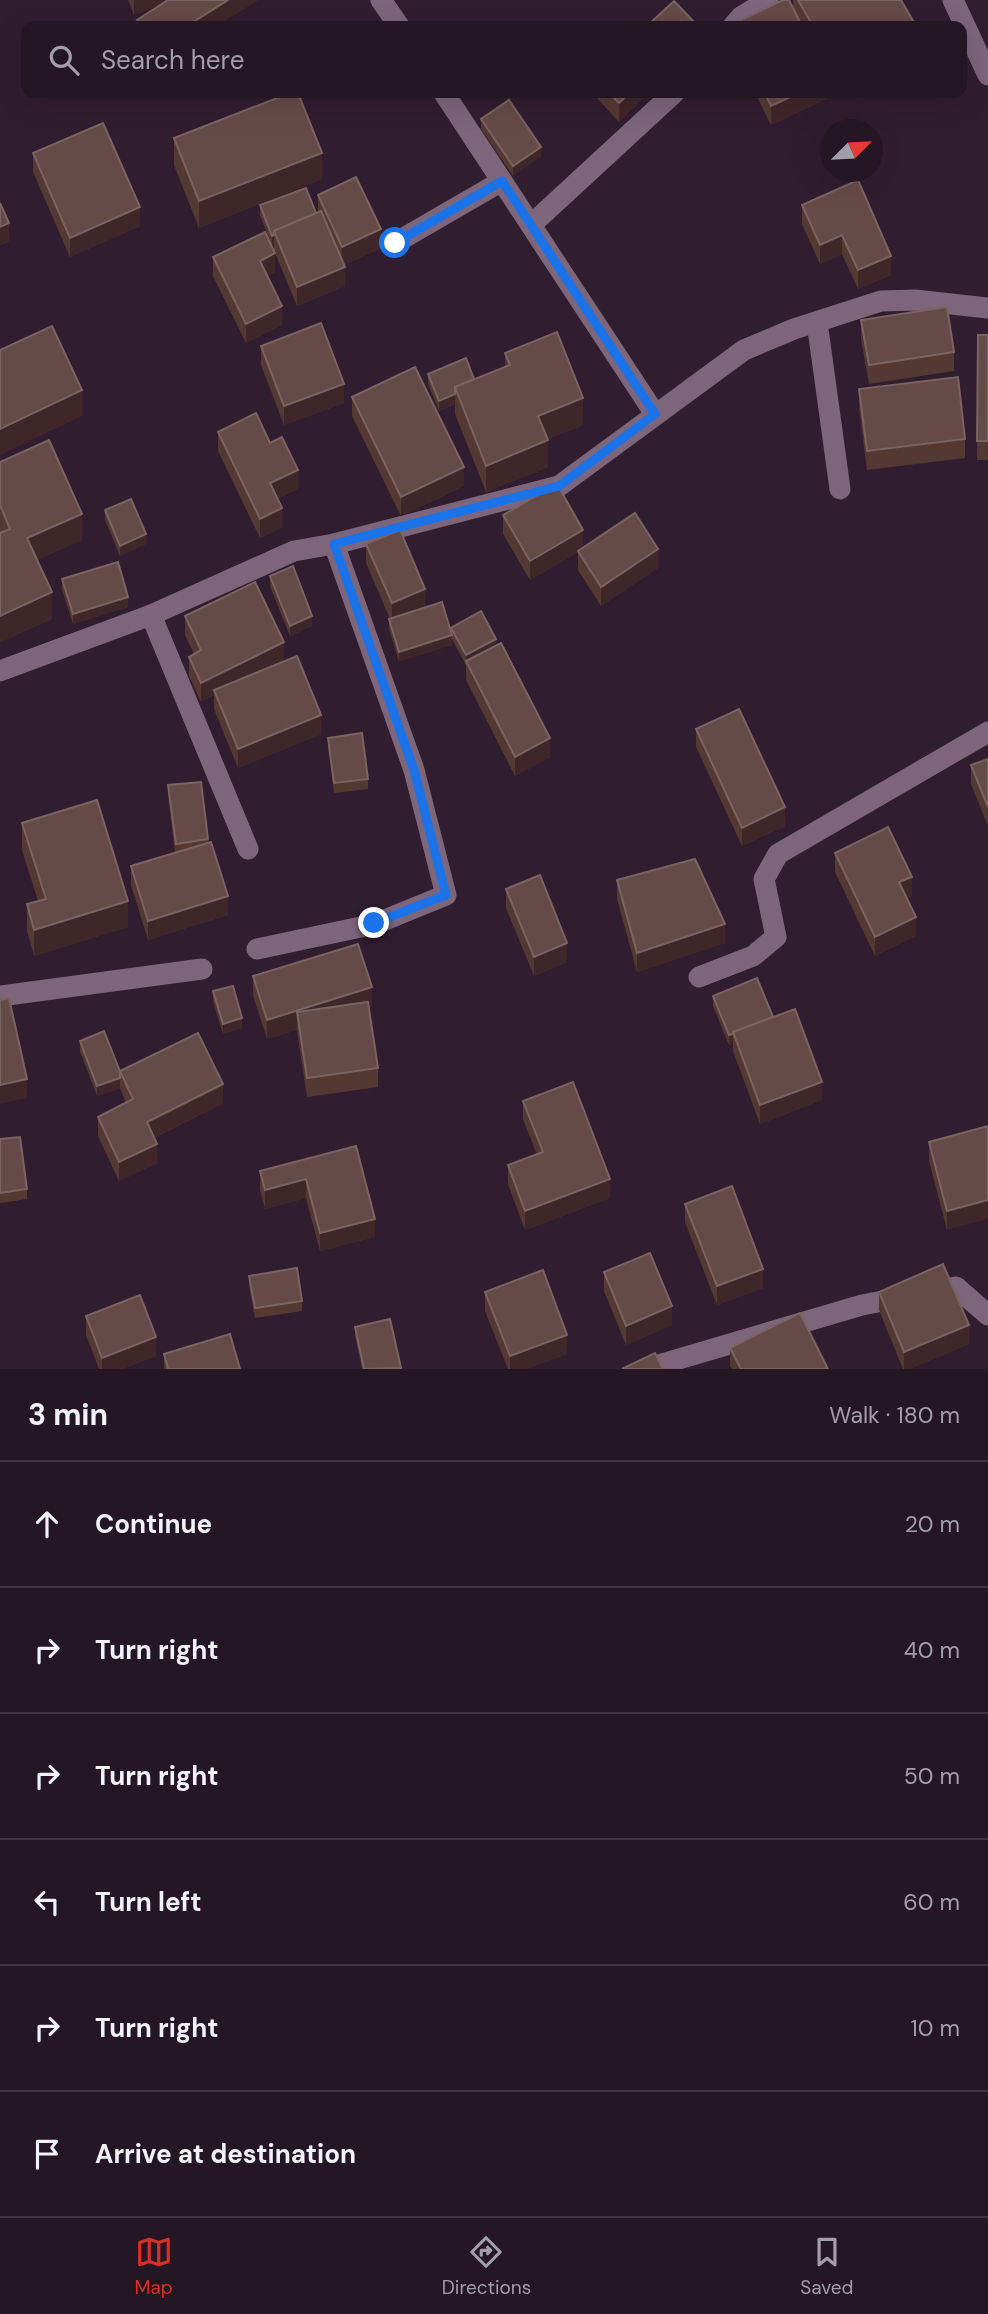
<!DOCTYPE html>
<meta charset="utf-8">
<style>
body{margin:0;font-family:"DM Sans",sans-serif;background:#312331;color:#f1f3f6}
.compass{position:absolute;left:820px;top:119px;width:63px;height:63px;border-radius:50%;background:#251624;box-shadow:0 7px 28px #0002;rotate:66deg}
.stop{position:absolute;width:21px;height:21px;margin:-16px;border:5px solid #1a73e8;border-radius:50%;background:#fff}
.stop.end{background:#1a73e8;border-color:#fff;box-shadow:0 2px 7px #0008}
.list{margin:0;padding:0;list-style:none}
h2{display:flex;justify-content:space-between;align-items:center;height:91px;margin:0;padding:0 28px;font-size:30px}
h2 small{font-size:23px;font-weight:400;color:#a39fa6}
.list li{display:grid;grid-template-columns:46px 1fr auto;gap:21px;align-items:center;box-sizing:border-box;height:126px;padding:0 28px;border-top:2px solid #423541}
.list b{display:block;font-size:26px;white-space:nowrap}
.list em{font-size:23px;font-style:normal;color:#a39fa6}
.icon{flex:none;width:38px;height:38px;fill:none;stroke:currentColor;stroke-width:2;stroke-linecap:round;stroke-linejoin:round}
.map{position:relative;flex:none;width:988px;height:1369px;overflow:hidden}
.search{position:absolute;background:#251624;box-shadow:0 7px 28px #0002;left:21px;right:21px;top:21px;height:77px;display:flex;align-items:center;gap:18px;box-sizing:border-box;padding:0 24px;border-radius:14px;color:#a39fa6;font-size:26px}
.sheet{height:847px;background:#251624}
nav{display:flex;justify-content:space-around;align-items:center;box-sizing:border-box;height:98px;border-top:2px solid #423541;background:#251624;font-size:19px;color:#a39fa6}
nav a{display:grid;justify-items:center;gap:4px}
nav .on{color:#d93025}
.map>svg:first-child{display:block}
</style>
<div class="map">
<svg width="988" height="1369" viewBox="0 0 988 1369">
<rect width="100%" height="100%" fill="#311d30"/>
<g fill="none" stroke-linecap="round" stroke-linejoin="round">
<g stroke="#7d657b" stroke-width="21">
<path d="M381,0L399,26"/>
<path d="M953,0L988,75"/>
<path d="M733,26L741,17L768,0"/>
<path d="M444,93L655,414"/>
<path d="M531,225L674,93"/>
<path d="M395,243L502,181"/>
<path d="M817,322L840,489"/>
<path d="M151,615L248,849"/>
<path d="M0,671L151,615L294,551L334,544L559,486L744,350L794,329L881,301L915,300L988,308"/>
<path d="M257,949L375,924L446,895L414,770L334,544"/>
<path d="M699,977L753,956L776,937L764,879L778,854L988,732"/>
<path d="M0,996L202,969"/>
<path d="M645,1369L862,1305L956,1287L988,1315"/>
</g>
</g>
<g fill="#543932">
<path d="M128,0H258L216,26H137V20L164,3L134,15Z"/>
<path d="M793,0H901L916,26H802L793,8Z"/>
<path d="M595,93H648L619,122L595,96Z"/>
<path d="M755,93H828V98L771,125Z"/>
<path d="M481,119L541,156L513,176L481,129Z"/>
<path d="M174,138L322,179L199,228L174,165Z"/>
<path d="M33,153L140,226L70,257L33,172Z"/>
<path d="M858,180L891,275L858,289L842,254L820,264L802,224V205Z"/>
<path d="M318,195L381,248L344,265L345,286L297,306L274,250V245L272,246L260,215V205L316,213L318,212Z"/>
<path d="M213,257L275,272L267,276L282,325L246,343L213,276Z"/>
<path d="M861,320L954,352V371L869,384L861,339Z"/>
<path d="M978,335H988V460H977Z"/>
<path d="M261,346L344,403L284,425L261,365Z"/>
<path d="M505,353L583,425L548,439V467L486,492L455,414V404L439,411L428,384V374L474,379L505,367Z"/>
<path d="M859,389L965,439V458L867,470L859,408Z"/>
<path d="M352,397L464,486L401,516L352,416Z"/>
<path d="M218,432L270,443L298,489L277,499L282,527L260,538L218,451Z"/>
<path d="M0,462L82,540L37,560L52,619L0,642Z"/>
<path d="M105,510L146,544L120,556L105,520Z"/>
<path d="M503,515L583,548L658,568L601,606L578,570V552L530,580L503,534Z"/>
<path d="M366,544L425,607L451,633V628L496,646L550,757L515,776L466,680V665L452,639V645L399,661L389,629V619H390L366,563Z"/>
<path d="M270,576L312,626L290,636L270,586Z"/>
<path d="M62,579L128,607L73,624L62,589Z"/>
<path d="M185,616L284,661L273,666L321,734L238,768L214,709V695L201,702L189,676V657L194,654L185,635Z"/>
<path d="M696,729L785,826L742,846L696,747Z"/>
<path d="M328,738L368,779V789L334,793L328,747Z"/>
<path d="M988,759V826L971,784V765Z"/>
<path d="M168,785L208,839L228,915L148,940L131,885V866L175,853L168,795Z"/>
<path d="M22,823L128,927L34,956L27,931V904L38,901L22,850Z"/>
<path d="M835,853L912,896L907,898L916,936L875,956L835,872Z"/>
<path d="M617,880L725,943L637,972L617,899Z"/>
<path d="M506,889L567,962L534,976L506,908Z"/>
<path d="M253,976L372,1006L369,1007L378,1068V1087L307,1097L297,1030L267,1039L253,995Z"/>
<path d="M213,991L242,1028L223,1034L213,1001Z"/>
<path d="M713,996L773,1017L822,1100L760,1124L733,1051V1044L729,1045L713,1006Z"/>
<path d="M80,1041L120,1071L223,1103L154,1138L157,1163L119,1181L98,1136V1117L126,1103L120,1088L97,1096L80,1051Z"/>
<path d="M523,1101L610,1198L525,1230L508,1184V1165L537,1155L523,1119Z"/>
<path d="M988,1126L947,1230L929,1161V1142Z"/>
<path d="M0,1139L27,1189V1199L0,1203Z"/>
<path d="M356,1146L375,1237L320,1251L306,1198L265,1209L260,1190V1171Z"/>
<path d="M685,1204L763,1288L717,1305L685,1222Z"/>
<path d="M604,1272L672,1325L626,1345L604,1291Z"/>
<path d="M249,1276L302,1301V1311L255,1318L249,1286Z"/>
<path d="M485,1292L567,1354L526,1369H508L485,1311Z"/>
<path d="M879,1292L969,1344L910,1369H903L879,1310Z"/>
<path d="M86,1316L156,1356L122,1369H99L86,1335Z"/>
<path d="M355,1327L401,1369H362L355,1336Z"/>
<path d="M730,1348L828,1369H732L730,1366Z"/>
<path d="M164,1354L240,1369H164Z"/>
</g>
<g fill="#3f2629">
<path d="M134,0H171L134,15Z"/>
<path d="M228,0H258L216,26H187Z"/>
<path d="M629,93H648L619,122V103Z"/>
<path d="M799,93H828V98L771,125V106Z"/>
<path d="M541,147V156L513,176V166Z"/>
<path d="M322,153V179L199,228V201Z"/>
<path d="M140,207V226L70,257V238Z"/>
<path d="M9,223V242L0,246V227Z"/>
<path d="M381,229V248L342,266V247Z"/>
<path d="M274,235V245L272,246V236Z"/>
<path d="M842,235V254L820,264V245Z"/>
<path d="M275,253V272L260,280V261Z"/>
<path d="M891,256V275L858,289V270Z"/>
<path d="M345,267V286L297,306V287Z"/>
<path d="M282,306V325L246,343V324Z"/>
<path d="M344,384V403L284,425V406Z"/>
<path d="M82,390V416L0,455V429Z"/>
<path d="M455,394V404L439,411V401Z"/>
<path d="M583,398V425L538,443V416Z"/>
<path d="M548,440V467L486,492V466Z"/>
<path d="M464,467V486L401,516V497Z"/>
<path d="M298,470V489L270,502V483Z"/>
<path d="M282,508V527L260,538V519Z"/>
<path d="M82,514V540L27,565V538Z"/>
<path d="M583,530V549L530,580V561Z"/>
<path d="M146,534V544L120,556V546Z"/>
<path d="M658,549V568L601,606V587Z"/>
<path d="M425,589V608L392,622V603Z"/>
<path d="M52,592V619L0,642V616Z"/>
<path d="M128,597V607L73,624V614Z"/>
<path d="M312,616V626L290,636V626Z"/>
<path d="M452,635V645L399,661V652Z"/>
<path d="M496,639V649L466,662V655Z"/>
<path d="M284,642V661L216,695L214,690V695L201,702V683Z"/>
<path d="M321,715V734L238,768V749Z"/>
<path d="M550,738V757L515,776V757Z"/>
<path d="M785,807V826L742,846V828Z"/>
<path d="M912,877V896L899,901V882Z"/>
<path d="M228,896V915L148,940V921Z"/>
<path d="M128,901V927L34,956V930Z"/>
<path d="M916,917V936L875,956V937Z"/>
<path d="M725,924V943L637,972V953Z"/>
<path d="M567,943V962L534,976V957Z"/>
<path d="M372,987V1006L300,1029L297,1012V1030L267,1039V1020Z"/>
<path d="M242,1018V1028L223,1034V1024Z"/>
<path d="M733,1034V1044L729,1045V1035Z"/>
<path d="M120,1078V1088L97,1096V1086Z"/>
<path d="M27,1079V1098L0,1104V1085Z"/>
<path d="M822,1082V1100L760,1124V1105Z"/>
<path d="M223,1084V1103L147,1141V1122Z"/>
<path d="M157,1144V1163L119,1181V1162Z"/>
<path d="M306,1179V1198L265,1209V1190Z"/>
<path d="M610,1179V1198L525,1230V1211Z"/>
<path d="M988,1200V1219L947,1230V1211Z"/>
<path d="M375,1219V1237L320,1251V1233Z"/>
<path d="M763,1269V1288L717,1305V1286Z"/>
<path d="M672,1306V1325L626,1345V1326Z"/>
<path d="M969,1325V1344L910,1369H904V1352Z"/>
<path d="M567,1335V1354L526,1369H510V1356Z"/>
<path d="M156,1337V1356L122,1369H102V1358Z"/>
</g>
<g fill="#654b47" stroke="#7a6361" stroke-width="2">
<path d="M168,0H228L187,26H142L137,20Z"/>
<path d="M783,0H789L802,26H732L731,25Z"/>
<path d="M798,0H901L916,26H813Z"/>
<path d="M674,1L698,26H647Z"/>
<path d="M290,93H298L322,153L199,201L174,138Z"/>
<path d="M609,93H629L619,103Z"/>
<path d="M765,93H799L771,106Z"/>
<path d="M509,100L541,147L513,166L481,119Z"/>
<path d="M103,123L140,207L70,238L33,153Z"/>
<path d="M356,177L381,229L342,247L318,195Z"/>
<path d="M858,180L891,256L858,270L842,235L820,245L802,205Z"/>
<path d="M306,188L316,213L274,231V235L272,236L260,205Z"/>
<path d="M0,203L9,223L0,227Z"/>
<path d="M321,211L345,267L297,287L274,231Z"/>
<path d="M265,232L275,253L260,261L282,306L246,324L213,257Z"/>
<path d="M947,307L954,352L869,365L861,320Z"/>
<path d="M321,323L344,384L284,406L261,346Z"/>
<path d="M52,326L82,390L0,429V350Z"/>
<path d="M557,332L583,398L538,416L548,440L486,466L455,387L510,365L505,353Z"/>
<path d="M978,335H988V441H977Z"/>
<path d="M466,358L474,379L455,387V394L439,401L428,374Z"/>
<path d="M415,367L464,467L401,497L352,397Z"/>
<path d="M958,377L965,439L867,451L859,389Z"/>
<path d="M256,413L270,443L282,437L298,470L270,483L282,508L260,519L218,432Z"/>
<path d="M49,440L82,514L27,538L52,592L0,616V533L10,529L0,505V462Z"/>
<path d="M557,484L583,530L530,561L503,515Z"/>
<path d="M131,499L146,534L120,546L105,510Z"/>
<path d="M635,513L658,549L601,587L578,551Z"/>
<path d="M400,530L425,589L392,603L366,544Z"/>
<path d="M118,562L128,597L73,614L62,579Z"/>
<path d="M293,566L312,616L290,626L270,576Z"/>
<path d="M255,582L284,642L201,683L189,657L201,650L185,616Z"/>
<path d="M442,602L452,635L399,652L389,619Z"/>
<path d="M481,611L496,639L466,655L451,628Z"/>
<path d="M501,643L550,738L515,757L466,661Z"/>
<path d="M297,656L321,715L238,749L214,690Z"/>
<path d="M739,709L785,807L742,828L696,729Z"/>
<path d="M362,733L368,779L334,783L328,738Z"/>
<path d="M988,759V807L971,765Z"/>
<path d="M201,782L208,839L176,844L168,785Z"/>
<path d="M97,800L128,901L34,930L27,904L46,899L22,823Z"/>
<path d="M888,827L912,877L899,882L916,917L875,937L835,853Z"/>
<path d="M211,842L228,896L148,921L131,866Z"/>
<path d="M695,859L725,924L637,953L617,880Z"/>
<path d="M540,875L567,943L534,957L506,889Z"/>
<path d="M358,944L372,987L267,1020L253,976Z"/>
<path d="M757,978L773,1017L733,1032V1034L729,1035L713,996Z"/>
<path d="M233,986L242,1018L223,1024L213,991Z"/>
<path d="M9,998L27,1079L0,1085V1000Z"/>
<path d="M368,1002L378,1068L307,1078L297,1012Z"/>
<path d="M795,1009L822,1082L760,1105L733,1032Z"/>
<path d="M104,1031L121,1074L120,1071V1078L97,1086L80,1041Z"/>
<path d="M198,1033L223,1084L147,1122L157,1144L119,1162L98,1117L133,1099L120,1071Z"/>
<path d="M573,1082L610,1179L525,1211L508,1165L543,1152L523,1101Z"/>
<path d="M988,1126V1200L947,1211L929,1142Z"/>
<path d="M20,1137L27,1189L0,1193V1139Z"/>
<path d="M356,1146L375,1219L320,1233L306,1179L265,1190L260,1171Z"/>
<path d="M732,1186L763,1269L717,1286L685,1204Z"/>
<path d="M650,1253L672,1306L626,1326L604,1272Z"/>
<path d="M943,1264L969,1325L904,1352L879,1292Z"/>
<path d="M297,1268L302,1301L255,1308L249,1276Z"/>
<path d="M543,1270L567,1335L510,1356L485,1292Z"/>
<path d="M140,1295L156,1337L102,1358L86,1316Z"/>
<path d="M800,1313L828,1369H741L730,1348Z"/>
<path d="M390,1319L401,1368L364,1369L355,1327Z"/>
<path d="M230,1334L240,1369H168L164,1354Z"/>
<path d="M655,1353L663,1369H622Z"/>
</g>
<g fill="none" stroke-linecap="round" stroke-linejoin="round">
<path stroke="#1a73e8" stroke-width="9" d="M374,923L446,895L414,770L334,544L559,486L655,414L502,181L395,243"/>
</g>
</svg>
<svg class="compass" viewBox="-18 -18 36 36"><path d="M0-13l5 13h-10z" fill="#e53935"/><path d="M0 13l5-13h-10z" fill="#a39fa6"/></svg>
<div class="stop" style="left:395px;top:243px"></div>
<div class="stop end" style="left:374px;top:923px"></div>
<div class="search"><svg class="icon" aria-label="search" viewBox="0 0 24 24"><circle cx="10" cy="10" r="6"/><path d="M15 15l6 6"/></svg>Search here</div>
</div>
<section class="sheet">
<h2>3 min<small>Walk · 180 m</small></h2>
<ul class="list">
<li><svg class="icon" aria-label="ahead" viewBox="0 0 24 24"><path d="M12 20V5M6 11l6-6 6 6"/></svg><div><b>Continue</b></div><em>20 m</em></li>
<li><svg class="icon" aria-label="right" viewBox="0 0 24 24"><path d="M7 20v-9h11M14 6l5 5-5 5"/></svg><div><b>Turn right</b></div><em>40 m</em></li>
<li><svg class="icon" aria-label="right" viewBox="0 0 24 24"><path d="M7 20v-9h11M14 6l5 5-5 5"/></svg><div><b>Turn right</b></div><em>50 m</em></li>
<li><svg class="icon" aria-label="left" viewBox="0 0 24 24"><path d="M17 20v-9H6M10 6l-5 5 5 5"/></svg><div><b>Turn left</b></div><em>60 m</em></li>
<li><svg class="icon" aria-label="right" viewBox="0 0 24 24"><path d="M7 20v-9h11M14 6l5 5-5 5"/></svg><div><b>Turn right</b></div><em>10 m</em></li>
<li><svg class="icon" aria-label="arrive" viewBox="0 0 24 24"><path d="M6 21V4h12l-3 4 3 4H6"/></svg><div><b>Arrive at destination</b></div></li>
</ul>
</section>
<nav>
<a class="on"><svg class="icon" aria-label="map" viewBox="0 0 24 24"><path d="M3 6l6-2 6 2 6-2v14l-6 2-6-2-6 2zM9 4v14M15 6v14"/></svg>Map</a>
<a><svg class="icon" aria-label="directions" viewBox="0 0 24 24"><path d="M12 3l9 9-9 9-9-9zM9 14v-3h6M13 9l2 2-2 2"/></svg>Directions</a>
<a><svg class="icon" aria-label="saved" viewBox="0 0 24 24"><path d="M7 4h10v16l-5-4-5 4z"/></svg>Saved</a>
</nav>
